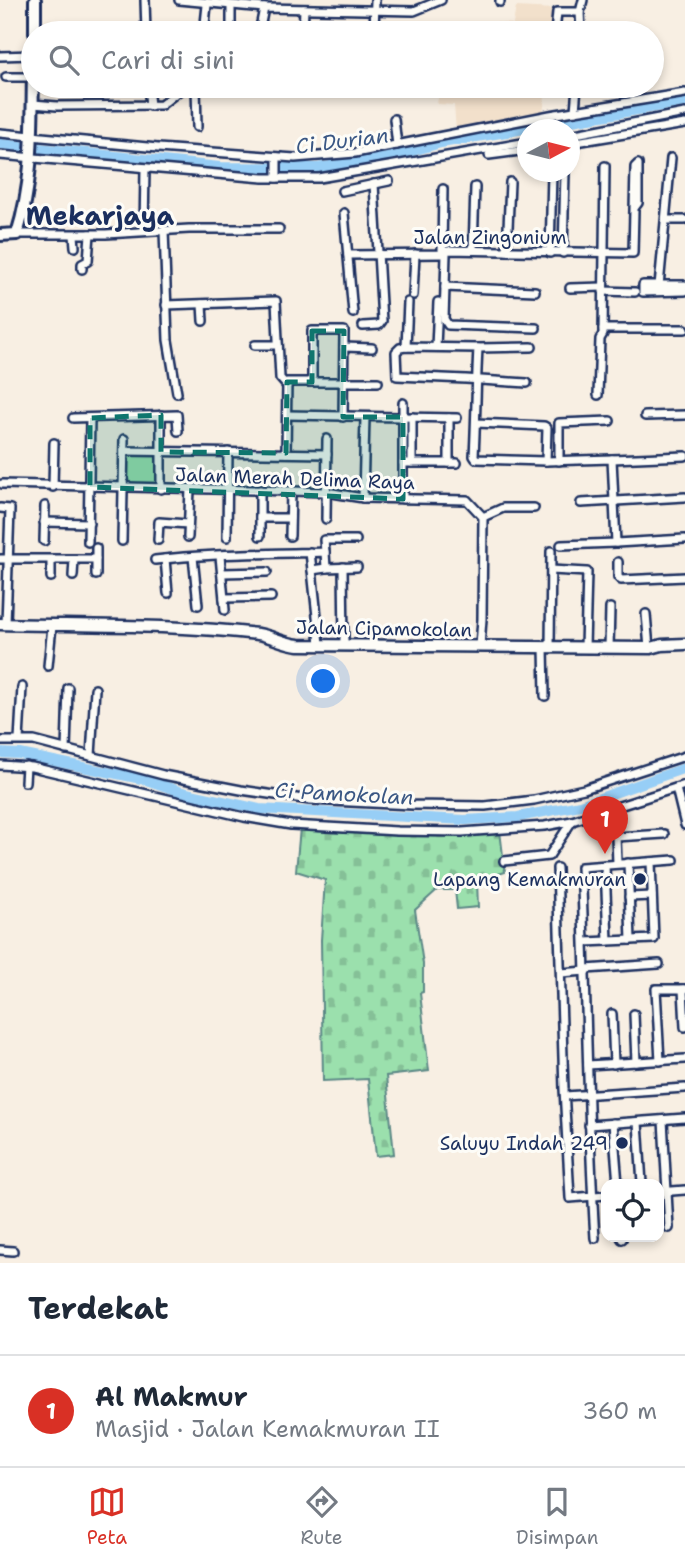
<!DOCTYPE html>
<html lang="id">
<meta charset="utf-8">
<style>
body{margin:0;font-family:"Shantell Sans",sans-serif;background:#f6f6f7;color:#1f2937}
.controls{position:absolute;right:21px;bottom:21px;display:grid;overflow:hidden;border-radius:14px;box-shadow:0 4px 10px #0003}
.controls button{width:63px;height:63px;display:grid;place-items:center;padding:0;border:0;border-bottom:2px solid #e0e1e3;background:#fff;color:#1f2937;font:35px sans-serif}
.compass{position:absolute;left:517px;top:119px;width:63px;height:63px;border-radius:50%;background:#fff;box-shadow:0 4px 10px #0003;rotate:83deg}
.you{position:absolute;left:324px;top:682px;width:24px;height:24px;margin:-18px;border:5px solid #fff;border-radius:50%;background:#1a73e8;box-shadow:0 0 0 10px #1a73e833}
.badge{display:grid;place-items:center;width:46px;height:46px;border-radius:50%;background:#d93025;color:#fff;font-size:23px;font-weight:700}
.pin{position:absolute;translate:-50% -58px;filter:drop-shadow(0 2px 4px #0008)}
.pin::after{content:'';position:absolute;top:37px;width:24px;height:21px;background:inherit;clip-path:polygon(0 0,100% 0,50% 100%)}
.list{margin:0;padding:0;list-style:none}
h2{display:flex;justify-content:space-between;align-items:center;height:91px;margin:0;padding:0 28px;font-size:30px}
h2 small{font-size:23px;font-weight:400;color:#747a83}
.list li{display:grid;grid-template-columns:46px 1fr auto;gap:21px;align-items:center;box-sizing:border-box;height:112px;padding:0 28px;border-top:2px solid #e0e1e3}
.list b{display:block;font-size:26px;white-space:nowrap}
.list p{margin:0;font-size:23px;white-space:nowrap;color:#747a83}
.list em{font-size:23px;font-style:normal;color:#747a83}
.icon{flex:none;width:38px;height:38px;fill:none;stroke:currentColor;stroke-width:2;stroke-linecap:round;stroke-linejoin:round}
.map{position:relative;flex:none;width:685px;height:1263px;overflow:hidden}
.search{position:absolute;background:#fff;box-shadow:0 4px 10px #0003;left:21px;right:21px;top:21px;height:77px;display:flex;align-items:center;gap:18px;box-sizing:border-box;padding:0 24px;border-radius:38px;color:#747a83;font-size:26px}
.sheet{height:203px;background:#fff}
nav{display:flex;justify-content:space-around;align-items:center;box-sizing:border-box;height:98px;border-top:2px solid #e0e1e3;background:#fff;font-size:19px;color:#747a83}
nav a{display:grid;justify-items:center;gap:4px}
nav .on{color:#d93025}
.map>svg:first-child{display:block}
</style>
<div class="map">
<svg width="685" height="1263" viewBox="0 0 685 1263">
<defs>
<pattern id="cemetery-stones" width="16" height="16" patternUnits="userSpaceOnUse" patternTransform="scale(1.75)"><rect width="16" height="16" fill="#9be0ad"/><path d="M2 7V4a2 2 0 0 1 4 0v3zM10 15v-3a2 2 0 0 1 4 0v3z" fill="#85c097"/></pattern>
</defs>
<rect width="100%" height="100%" fill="#f8efe3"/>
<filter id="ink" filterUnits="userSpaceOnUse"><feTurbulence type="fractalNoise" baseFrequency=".0143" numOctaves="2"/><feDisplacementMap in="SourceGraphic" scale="14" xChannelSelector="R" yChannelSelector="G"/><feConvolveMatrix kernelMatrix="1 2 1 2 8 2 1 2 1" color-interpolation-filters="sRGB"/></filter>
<g filter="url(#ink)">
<g fill="#f2e0cb">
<path d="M516,7L555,9L553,33H491L493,22L513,24Z"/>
<path d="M440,86H546L543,115L456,131L454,105L437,104Z"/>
</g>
<path fill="url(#cemetery-stones)" stroke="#5b8886" stroke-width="2" d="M300,828L500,831L505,872L477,881L478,907L457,909L455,890H437L415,910L423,964V992L420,993L429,1071L386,1076L394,1154L376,1156L368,1079L323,1081L321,940L325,880L296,871Z"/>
<path fill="#9be0ad" stroke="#5b8886" stroke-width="2" d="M125,453L159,454V487L125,486Z"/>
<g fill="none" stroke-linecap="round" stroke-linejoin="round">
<g stroke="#97cef6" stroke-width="10">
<path d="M0,144L220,167L317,168L387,158L441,143L685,102"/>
<path d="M0,753L20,754L146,780L182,792L259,809L465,820L518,817L580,805L685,768"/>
</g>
<g stroke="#1b2f5e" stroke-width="12">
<g id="street">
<path d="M145,0L146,33"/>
<path d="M179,0L264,8"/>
<path d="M500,0V2"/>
<path d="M204,33L207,5"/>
<path d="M231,33V6"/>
<path d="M259,33L264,8L414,11L441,0"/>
<path d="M303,33L304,9"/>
<path d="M374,33L375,0"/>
<path d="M555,33L557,12H580"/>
<path d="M581,33L580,12L583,0"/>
<path d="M0,56L33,55"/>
<path d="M6,77H33"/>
<path d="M148,86L150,106"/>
<path d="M196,86L197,127"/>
<path d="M33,104L57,106L161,105L185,86"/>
<path d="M575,111L577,86"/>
<path d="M394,119L397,145"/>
<path d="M0,133L158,148L295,158L355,153L550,115L685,93"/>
<path d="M570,135L685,113"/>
<path d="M570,143L685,124"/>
<path d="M0,155L263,178H319L528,142"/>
<path d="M489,155L528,150"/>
<path d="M277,178V157"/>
<path d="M443,189L442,250L446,254L444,319L448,325L536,328"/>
<path d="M342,191L389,181"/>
<path d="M344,213L353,313"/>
<path d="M666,220H685"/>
<path d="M164,230L168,340L177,393"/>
<path d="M144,231L145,168"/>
<path d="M17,234H106L189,229H279"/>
<path d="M74,235L75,247"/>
<path d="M473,250L475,187"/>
<path d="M507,251L510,182"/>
<path d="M550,253L552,172"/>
<path d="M563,253L565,172"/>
<path d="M348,255L442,254L447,250L633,253L635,167L638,164V203L635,207"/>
<path d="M82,269V264L88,261L90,234"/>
<path d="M685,285H643V292L685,291"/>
<path d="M659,286L671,158"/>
<path d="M445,287L535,291"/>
<path d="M570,288L603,287"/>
<path d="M603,291L635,292"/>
<path d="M413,295L415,254"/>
<path d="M202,304L203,321"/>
<path d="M166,305L276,301L280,378L287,386"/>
<path d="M363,326L379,325L382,321L374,184"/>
<path d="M603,329H685"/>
<path d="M255,345H278"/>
<path d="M344,347L372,348"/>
<path d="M406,347L408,302"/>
<path d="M436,347L438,302"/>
<path d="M478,348L532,347"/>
<path d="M312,382V331H344L343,417"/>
<path d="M527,383L466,379L397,376L396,352L400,348L406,347L478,348C476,384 476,420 474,456L476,459L546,461L612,459L616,543L561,545"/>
<path d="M598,395L600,339L603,334L605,166"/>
<path d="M287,415L457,418"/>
<path d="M645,416L685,415"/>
<path d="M73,418L177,415L178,431"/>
<path d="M476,423L544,426L547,428L546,461"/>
<path d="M124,451L327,454"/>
<path d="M286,453L287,382H378"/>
<path d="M612,459L685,456"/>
<path d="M559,461V423L610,421"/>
<path d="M403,463H457"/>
<path d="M412,463V417"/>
<path d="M449,463V418"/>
<path d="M2,484L291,491L326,492L363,498L467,500L483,517L482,619L480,646"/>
<path d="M53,487L54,443"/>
<path d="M161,489V415"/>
<path d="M363,498L365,417"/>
<path d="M403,499V403"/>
<path d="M581,503L685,497"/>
<path d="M0,508L10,509L6,624"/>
<path d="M483,517L503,508H534"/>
<path d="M260,518H290"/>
<path d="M326,519L327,439"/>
<path d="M44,522L89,523"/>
<path d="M260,536V490"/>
<path d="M290,536L291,491"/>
<path d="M188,537L190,489"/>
<path d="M227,537L228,452"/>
<path d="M158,540L159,522L188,524"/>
<path d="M44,541L45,506"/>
<path d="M122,541L124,439"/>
<path d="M88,542L90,418"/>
<path d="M616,543L685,539"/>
<path d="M325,552L324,540H356"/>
<path d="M220,556L225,610"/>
<path d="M193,557L198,605"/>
<path d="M0,559H96"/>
<path d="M165,559L168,593"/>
<path d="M51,560V577"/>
<path d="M155,560C211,553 269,554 325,552L326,568L312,570L310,552"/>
<path d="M618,562V577L621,580L685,577"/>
<path d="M343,567L344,644"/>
<path d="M326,568L357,567"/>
<path d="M312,570L320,644"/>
<path d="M551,570L587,572L585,647"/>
<path d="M222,573L267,572"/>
<path d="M96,575V548"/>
<path d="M73,576L74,559"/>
<path d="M224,598L271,597"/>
<path d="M646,614L649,648"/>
<path d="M544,647L545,696"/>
<path d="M550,647L551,551"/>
<path d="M609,648L610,608"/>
<path d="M48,666L52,626"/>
<path d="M19,740L22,687"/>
<path d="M0,741H34L163,775L241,790L310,800L412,805L485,806L534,800L584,789L685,756"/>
<path d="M66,750L68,688"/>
<path d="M91,756L95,689"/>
<path d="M0,765L32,767L244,817L291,825L397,831L462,832L545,826L572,821L685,785"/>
<path d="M25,782L26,766"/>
<path d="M676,788L685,825"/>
<path d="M610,810L616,837L617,863"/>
<path d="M616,837L664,834"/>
<path d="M504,861L549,856L572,821"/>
<path d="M628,863L631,940"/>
<path d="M605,865L608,941"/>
<path d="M557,868L564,1089L570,1198L606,1195"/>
<path d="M629,897L652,896"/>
<path d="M585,942L654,939L651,862"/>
<path d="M586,969L659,964"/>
<path d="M561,973L586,971"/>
<path d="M683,989L685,1027"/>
<path d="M612,1014L614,1064"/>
<path d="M634,1014L636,1062"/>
<path d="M660,1061L656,989H685"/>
<path d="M588,1065L685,1059"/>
<path d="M565,1096L685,1088"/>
<path d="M663,1120L669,1228"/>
<path d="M638,1122L642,1184"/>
<path d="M613,1123L618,1184"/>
<path d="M589,1125L685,1118"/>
<path d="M659,1192L685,1190"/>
<path d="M621,1237L622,1239"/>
<path d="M595,1238C587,1114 587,990 581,867L674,860"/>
<path d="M0,1250L13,1251"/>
</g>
</g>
<g stroke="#1b2f5e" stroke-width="15">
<path id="secondary" d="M0,624C85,626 173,624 258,634C272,636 284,644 299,645L651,648L662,645L685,644"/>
</g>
<g stroke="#1b2f5e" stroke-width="16">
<g id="primary">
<path d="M35,33V0"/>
<path d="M0,235L17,234C34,181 32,125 33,70"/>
</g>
</g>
<use href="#street" stroke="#fdfcf7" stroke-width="7"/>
<use href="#secondary" stroke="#fdfcf7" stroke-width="10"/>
<use href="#primary" stroke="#fdfcf7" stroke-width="10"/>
</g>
</g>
<path fill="#0f766e" fill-opacity="0.2" stroke="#0f766e" stroke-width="5" stroke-dasharray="14 9" stroke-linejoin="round" d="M312,331H344L343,417H403V499L90,487V418L161,415V452L286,453L287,382H312Z"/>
<g fill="#1b2f5e" stroke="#fdfcf7" stroke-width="2.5">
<circle cx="640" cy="879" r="7"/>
<circle cx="622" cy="1143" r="7"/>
</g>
<g text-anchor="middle" stroke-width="6" stroke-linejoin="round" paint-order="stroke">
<g font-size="19" fill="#1b2f5e" stroke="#fdfcf7">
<text x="490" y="244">Jalan Zingonium</text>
<text transform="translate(295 478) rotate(2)" y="7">Jalan Merah Delima Raya</text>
<text transform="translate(384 628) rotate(1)" y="7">Jalan Cipamokolan</text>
</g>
<g font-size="19" fill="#1b2f5e" stroke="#fdfcf7" text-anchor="end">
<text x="626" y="886">Lapang Kemakmuran</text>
<text x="608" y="1150">Saluyu Indah 249</text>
</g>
<g font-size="21" font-style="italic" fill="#3a5784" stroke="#fdfcf7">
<text transform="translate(342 141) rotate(-7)" y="7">Ci Durian</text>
<text transform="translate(344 794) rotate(3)" y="7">Ci Pamokolan</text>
</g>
<g font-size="26" font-weight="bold" fill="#1b2f5e" stroke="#fdfcf7">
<text x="100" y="225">Mekarjaya</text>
</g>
</g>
</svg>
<div class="controls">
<button><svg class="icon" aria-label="locate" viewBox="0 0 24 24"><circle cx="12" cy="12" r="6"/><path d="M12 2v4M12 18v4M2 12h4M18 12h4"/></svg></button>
</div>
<svg class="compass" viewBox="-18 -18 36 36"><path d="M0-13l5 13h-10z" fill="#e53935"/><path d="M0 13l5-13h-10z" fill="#747a83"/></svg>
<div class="you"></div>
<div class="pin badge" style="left:605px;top:854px">1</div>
<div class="search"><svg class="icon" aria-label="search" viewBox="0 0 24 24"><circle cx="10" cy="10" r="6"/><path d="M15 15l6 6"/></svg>Cari di sini</div>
</div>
<section class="sheet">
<h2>Terdekat<small></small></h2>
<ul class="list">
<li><span class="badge">1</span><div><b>Al Makmur</b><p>Masjid · Jalan Kemakmuran II</p></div><em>360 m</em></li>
</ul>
</section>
<nav>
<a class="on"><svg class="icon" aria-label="map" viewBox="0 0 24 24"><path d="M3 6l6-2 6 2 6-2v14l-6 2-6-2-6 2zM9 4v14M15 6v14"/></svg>Peta</a>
<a><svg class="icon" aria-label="directions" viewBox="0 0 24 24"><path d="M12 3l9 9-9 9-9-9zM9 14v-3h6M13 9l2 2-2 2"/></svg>Rute</a>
<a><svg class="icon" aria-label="saved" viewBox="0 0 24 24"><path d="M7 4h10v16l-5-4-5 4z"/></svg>Disimpan</a>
</nav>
